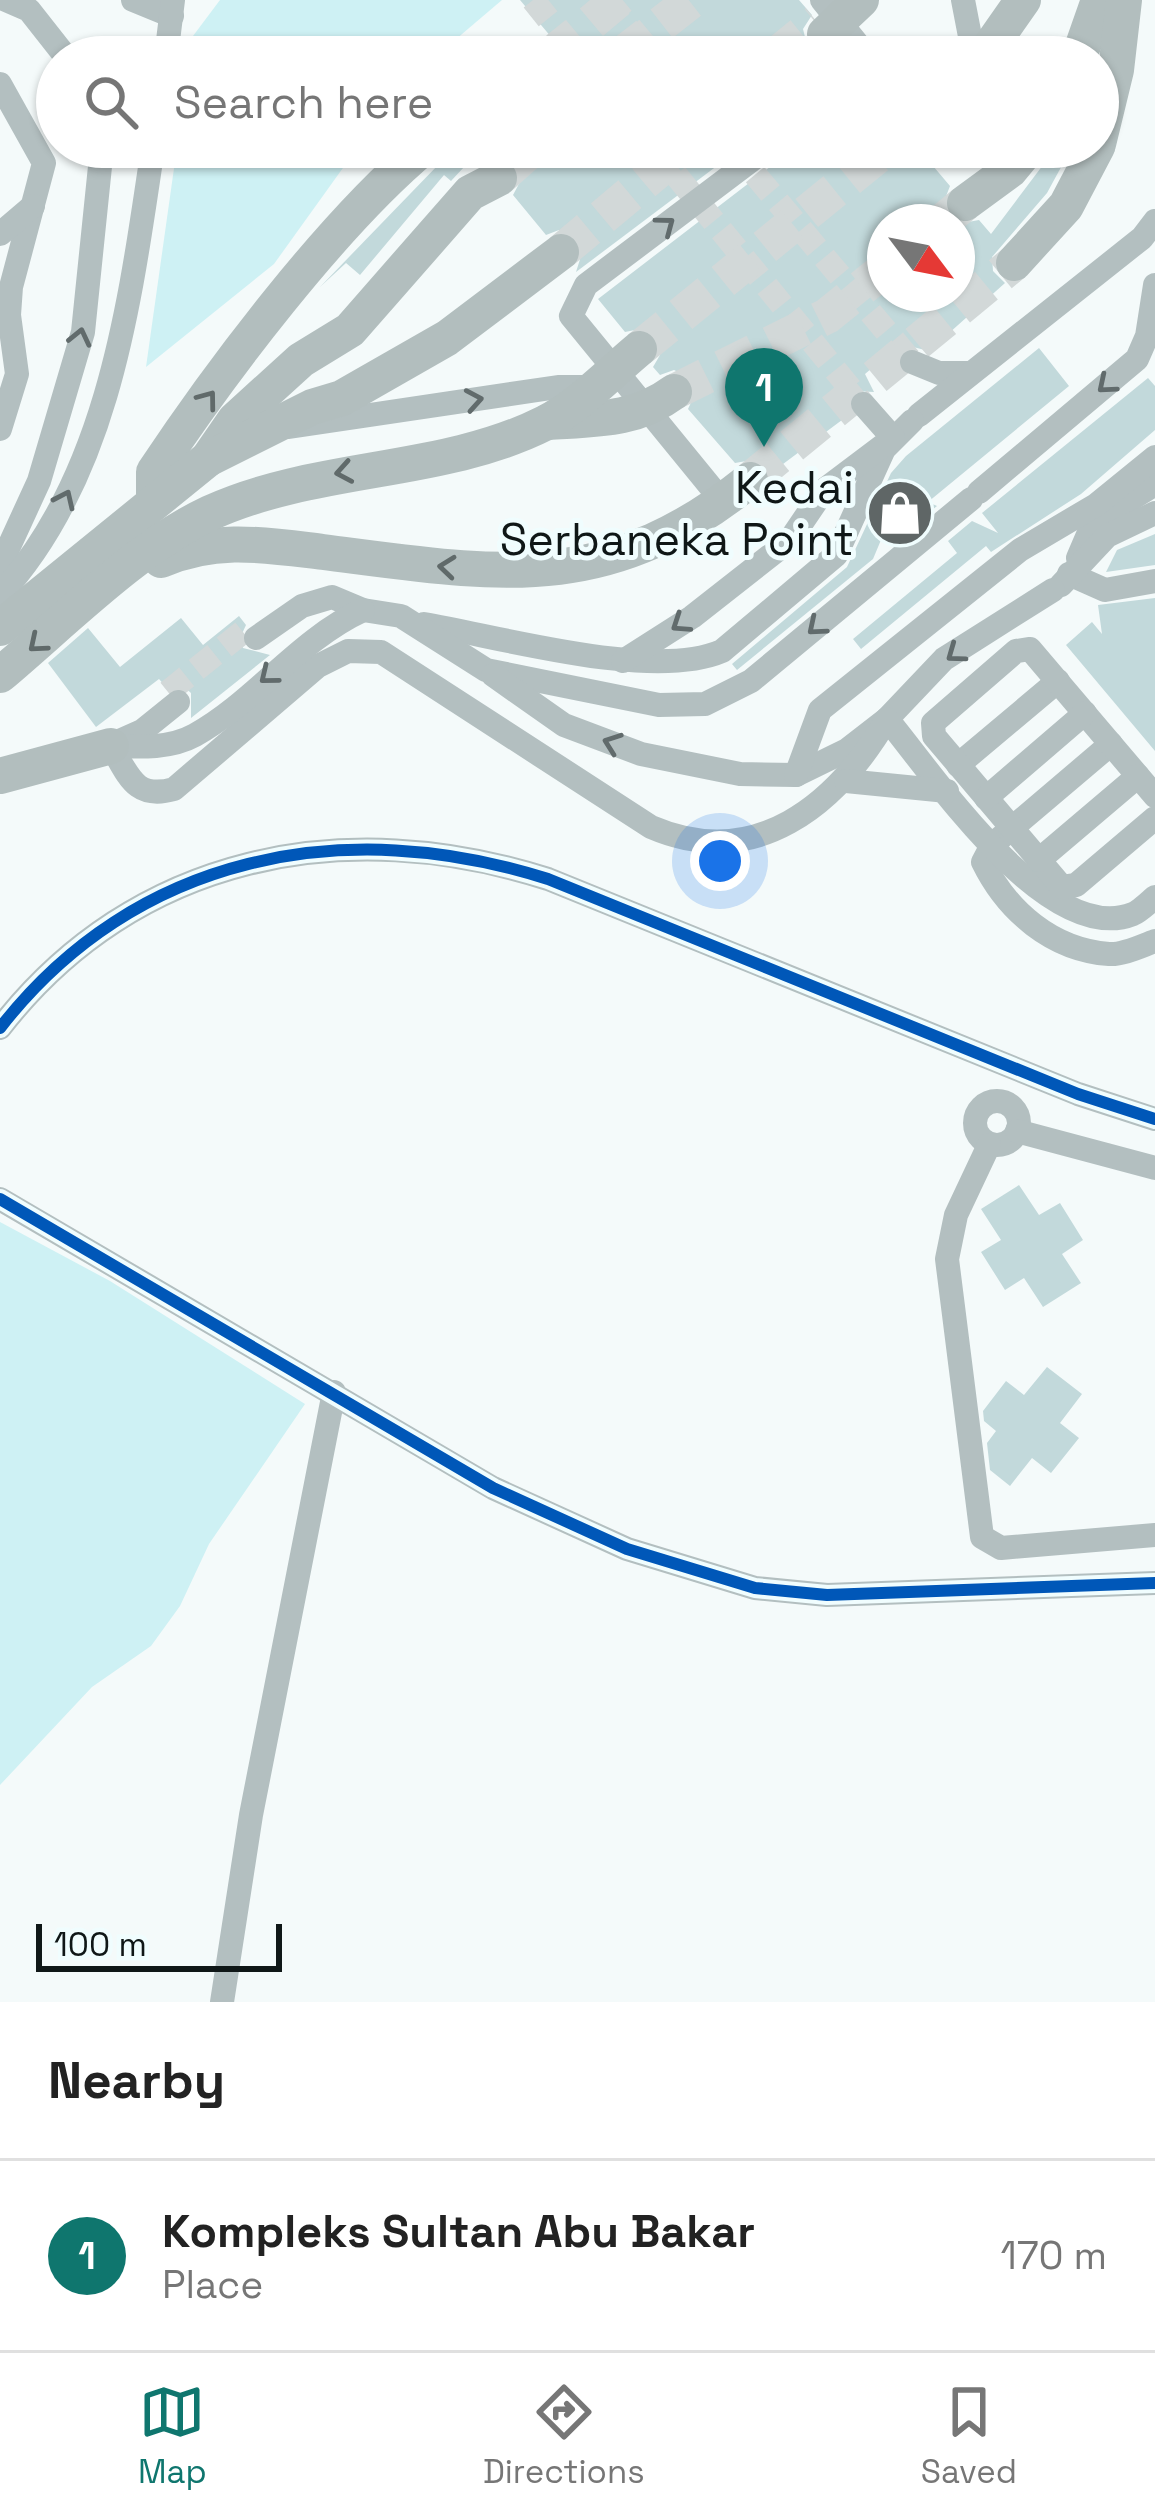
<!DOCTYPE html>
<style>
body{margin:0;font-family:"Space Grotesk",sans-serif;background:#f6f6f6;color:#222}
.compass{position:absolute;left:867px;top:204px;width:108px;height:108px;border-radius:50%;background:#fff;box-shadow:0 3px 9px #0004;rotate:122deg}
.scale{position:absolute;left:36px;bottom:30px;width:246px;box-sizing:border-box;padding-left:12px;border:6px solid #0f1717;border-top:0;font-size:33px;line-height:42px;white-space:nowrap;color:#0f1717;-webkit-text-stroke:9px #f0fdfe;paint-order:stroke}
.you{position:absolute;left:720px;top:861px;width:42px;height:42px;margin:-30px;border:9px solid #fff;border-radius:50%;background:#1a73e8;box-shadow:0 0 0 18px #1a73e833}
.badge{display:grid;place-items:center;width:78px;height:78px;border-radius:50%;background:#0f766e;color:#fff;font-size:39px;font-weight:700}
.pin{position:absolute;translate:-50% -99px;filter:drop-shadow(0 3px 6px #0008)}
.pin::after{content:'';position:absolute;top:63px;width:42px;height:36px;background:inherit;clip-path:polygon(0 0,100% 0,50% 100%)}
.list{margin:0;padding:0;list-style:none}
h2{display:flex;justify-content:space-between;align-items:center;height:156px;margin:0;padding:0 48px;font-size:51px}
h2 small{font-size:39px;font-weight:400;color:#767676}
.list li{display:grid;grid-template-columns:78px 1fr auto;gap:36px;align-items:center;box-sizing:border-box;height:192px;padding:0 48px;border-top:3px solid #e0e0e0}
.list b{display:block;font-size:45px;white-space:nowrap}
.list p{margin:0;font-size:39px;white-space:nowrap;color:#767676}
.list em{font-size:39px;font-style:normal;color:#767676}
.icon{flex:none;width:66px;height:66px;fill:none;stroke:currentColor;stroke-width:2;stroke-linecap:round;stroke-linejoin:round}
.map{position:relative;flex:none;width:1155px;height:2002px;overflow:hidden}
.search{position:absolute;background:#fff;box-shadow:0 3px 9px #0004;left:36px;right:36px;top:36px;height:132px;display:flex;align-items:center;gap:30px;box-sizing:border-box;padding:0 42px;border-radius:66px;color:#767676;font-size:45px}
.sheet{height:348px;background:#fff}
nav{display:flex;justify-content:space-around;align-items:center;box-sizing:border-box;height:168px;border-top:3px solid #e0e0e0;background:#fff;font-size:33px;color:#767676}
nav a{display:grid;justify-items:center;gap:6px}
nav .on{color:#0f766e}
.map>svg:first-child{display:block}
</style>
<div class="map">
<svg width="1155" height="2002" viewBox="0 0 1155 2002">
<rect width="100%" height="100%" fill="#f4fafa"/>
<g fill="#cef1f4">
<path d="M220,0H502L435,57H190L193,36Z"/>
<path d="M177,147H358L274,264L146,367Z"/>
<path d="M0,1222L110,1281L305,1404L209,1544L180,1606L151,1646L92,1687L0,1785Z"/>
</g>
<g fill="#c2d9db">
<path d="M520,0H799L812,15L803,29L808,49L820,56L839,51L844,57H529L552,38Z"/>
<path d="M446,147H742L576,272L583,250L578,238L559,230L546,235L513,195L521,180L518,167L501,156L484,160L478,152L451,181L444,175L360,275L346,263L320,287L439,164Z"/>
<path d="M785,147H917L950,186L943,204L954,222H885V294H957V224L979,220L991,234L1046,161L1051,147H1072L1047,193L992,257L993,271L1005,283L929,351L909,346L897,357L892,351L865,374L874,392L853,391L847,400L850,414L771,473L758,459L735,463L688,409L696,392L692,379L674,370L660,375L653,367L660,355L657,335L645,328L625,332L598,299L779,160Z"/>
<path d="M1039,348L1069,386L928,502L937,506L902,534L886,528L873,559L737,670L732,664L847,567L891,473L906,456Z"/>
<path d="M1148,378L1155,386V430L1081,494L991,552L986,546L861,649L853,639L957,553L948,541L972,521L998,533L982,513Z"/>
<path d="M1155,534V565L1106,572L1117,550Z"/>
<path d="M1155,598V751L1066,645L1092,622L1102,634L1098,605Z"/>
<path d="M239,616L246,625L240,638L243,648L270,655L191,718V693L183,686L168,689L159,679L96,727L48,663L88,628L120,667L181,618L203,645Z"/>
<path d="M1019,1185L1039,1215L1060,1203L1083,1240L1062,1254L1081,1283L1043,1307L1024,1278L1005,1290L981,1252L1001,1240L981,1209Z"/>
<path d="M1047,1367L1082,1394L1060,1423L1079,1438L1051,1473L1032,1458L1010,1486L990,1470L987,1443L996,1431L984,1421L983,1411L1006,1381L1024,1395Z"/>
</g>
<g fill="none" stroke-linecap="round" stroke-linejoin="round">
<g stroke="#d2d8d8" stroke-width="24" stroke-dasharray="24 12" stroke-linecap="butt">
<path d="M533,0L579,57"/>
<path d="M607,0L655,57"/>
<path d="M653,147L863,404"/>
<path d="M732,147L912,362"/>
<path d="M168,692L249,627"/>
</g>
<g stroke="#d2d8d8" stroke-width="36" stroke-dasharray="36 18" stroke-linecap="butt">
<path d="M550,57L618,0"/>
<path d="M619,57L692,0"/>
<path d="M774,57L817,22"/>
<path d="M499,178L534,147"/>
<path d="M942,222L965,203"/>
<path d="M561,252L686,147"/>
<path d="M639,349L888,147"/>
<path d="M674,392L827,316L885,269"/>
<path d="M750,480L1014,263"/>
</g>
<g stroke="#b3bfc0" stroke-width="24">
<path d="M6,0L29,10L66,57"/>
<path d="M133,0L172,16"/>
<path d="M822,0L868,57"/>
<path d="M963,0L974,57"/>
<path d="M166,57L173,0"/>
<path d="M896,57H917"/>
<path d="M0,84L44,163L11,287L9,315L17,374L0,429"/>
<path d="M0,234L33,206"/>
<path d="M912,362L939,373H970"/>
<path d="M919,415L1142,238L1155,221"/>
<path d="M289,427L558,387H592"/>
<path d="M979,492L1137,359L1147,336L1155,285"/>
<path d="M723,502L571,316L586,285L769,147"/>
<path d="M1078,558L1093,523L1155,484"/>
<path d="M0,566L39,481L83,332L102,147"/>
<path d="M1069,574L1105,590L1155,581"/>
<path d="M1061,585L1107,536L1155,513"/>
<path d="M0,595C109,476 130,301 153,147"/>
<path d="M424,624C501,637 653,681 722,651L836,555L884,449L912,421"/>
<path d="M256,638L302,606L332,597L363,610L401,616L486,670L659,705L705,704L751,681L971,499"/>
<path d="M623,661L692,617L790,540L824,490L893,438L863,404"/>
<path d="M493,675L564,725L641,754L740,774L796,775L847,750L887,719L944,659L1053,590"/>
<path d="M115,743L142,731L178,702"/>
<path d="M1111,744L992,845L983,862C1007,911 1052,950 1109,954C1123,955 1141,946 1155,941"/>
<path d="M111,746C129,776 135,800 174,789L318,666L348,651L381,652L651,827C756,872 836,805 887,719C933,774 1048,948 1133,914C1140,911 1149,902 1155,897"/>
<path d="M111,746C138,747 170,749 195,735C256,701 298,640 363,610"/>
<path d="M958,765L1058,681"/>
<path d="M796,775L820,710L1020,550L1096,505L1155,457"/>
<path d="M846,781L947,791"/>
<path d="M1155,796L1030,649L1016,651L933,723L934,736L1062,887L1076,885L1155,818"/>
<path d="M986,798L1085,713"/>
<path d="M1039,860L1138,776"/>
<path d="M0,1028C135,854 345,814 548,879L1078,1094L1155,1119"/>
<circle cx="997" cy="1123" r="22"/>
<path d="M1017,1131L1155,1168"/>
<path d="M989,1145L956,1215L947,1259L982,1537L1001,1548L1155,1535"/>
<path d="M0,1199L493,1488L627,1549L755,1588L827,1595L1155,1583"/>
<path d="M222,2002L251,1815L334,1392"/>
</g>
<g stroke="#b2bebe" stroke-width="36">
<path d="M825,34L861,0"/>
<path d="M983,57L1023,0"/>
<path d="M1079,57L1099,0"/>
<path d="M1098,144L1116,70L1124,0"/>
<path d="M965,203L1010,170L1029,147"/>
<path d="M1014,263L1066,206L1097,147"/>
<path d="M548,422C595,419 635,421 674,392"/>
<path d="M208,459L235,420L301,360L350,330L470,193L499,178"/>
<path d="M154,498V472C221,371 332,224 424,147"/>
<path d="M161,560C216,536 265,545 323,552C496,574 605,597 750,480"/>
<path d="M0,628L208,459L312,407L342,398L447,338L561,252"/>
<path d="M0,675C62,623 137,547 210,513C318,464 442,475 545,423C579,406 610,373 639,349"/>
<path d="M0,776L111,746"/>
</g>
<g stroke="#f0fdfe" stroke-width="20">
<g id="cycleway">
<path d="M0,1028C135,854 345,814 548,879L1078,1094L1155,1119"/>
<path d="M0,1199L493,1488L627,1549L755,1588L827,1595L1155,1583"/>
</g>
</g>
<use href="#cycleway" stroke="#0057b8" stroke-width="12"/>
</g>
<defs><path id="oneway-chevron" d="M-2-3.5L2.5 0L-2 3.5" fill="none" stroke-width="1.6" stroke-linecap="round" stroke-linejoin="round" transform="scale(3)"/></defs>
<g stroke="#616b6c">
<use href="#oneway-chevron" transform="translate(666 225) rotate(-37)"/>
<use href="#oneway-chevron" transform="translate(80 337) rotate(-77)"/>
<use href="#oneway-chevron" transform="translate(1106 385) rotate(140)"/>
<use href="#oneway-chevron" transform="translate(474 400) rotate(-10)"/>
<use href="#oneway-chevron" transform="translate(65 499) rotate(-65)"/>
<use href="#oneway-chevron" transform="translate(680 624) rotate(146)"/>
<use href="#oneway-chevron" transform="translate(816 627) rotate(140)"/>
<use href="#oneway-chevron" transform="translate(955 654) rotate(144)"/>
<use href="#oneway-chevron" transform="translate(268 676) rotate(141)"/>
<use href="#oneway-chevron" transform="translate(612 743) rotate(-160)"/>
</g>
<g stroke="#606a6a">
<use href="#oneway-chevron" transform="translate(208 399) rotate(-53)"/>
<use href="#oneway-chevron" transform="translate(344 472) rotate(170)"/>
<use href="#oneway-chevron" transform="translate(447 567) rotate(-174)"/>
<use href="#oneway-chevron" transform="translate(37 644) rotate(140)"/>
</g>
<defs>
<g id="shop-disc" transform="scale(3.45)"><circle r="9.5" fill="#5f6666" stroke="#f0fdfe"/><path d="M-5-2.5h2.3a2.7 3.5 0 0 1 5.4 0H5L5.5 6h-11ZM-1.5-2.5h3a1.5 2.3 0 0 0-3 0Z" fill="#fff"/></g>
</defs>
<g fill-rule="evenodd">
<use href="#shop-disc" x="900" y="513"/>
</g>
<g text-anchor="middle" stroke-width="10" stroke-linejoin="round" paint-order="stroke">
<g font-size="45" fill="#0f1717" stroke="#f0fdfe" text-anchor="end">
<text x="854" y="503">Kedai<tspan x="854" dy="52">Serbaneka Point</tspan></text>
</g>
</g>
</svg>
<svg class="compass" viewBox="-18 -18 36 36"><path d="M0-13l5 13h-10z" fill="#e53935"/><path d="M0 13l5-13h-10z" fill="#767676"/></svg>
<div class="scale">100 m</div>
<div class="you"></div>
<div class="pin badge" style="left:764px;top:447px">1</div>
<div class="search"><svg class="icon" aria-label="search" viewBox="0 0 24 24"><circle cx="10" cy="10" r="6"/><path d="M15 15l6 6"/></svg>Search here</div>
</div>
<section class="sheet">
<h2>Nearby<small></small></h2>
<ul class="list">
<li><span class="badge">1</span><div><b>Kompleks Sultan Abu Bakar</b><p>Place</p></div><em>170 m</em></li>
</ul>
</section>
<nav>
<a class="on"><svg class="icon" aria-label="map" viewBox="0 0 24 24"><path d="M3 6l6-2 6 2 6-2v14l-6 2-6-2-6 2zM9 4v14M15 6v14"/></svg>Map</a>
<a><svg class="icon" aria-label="directions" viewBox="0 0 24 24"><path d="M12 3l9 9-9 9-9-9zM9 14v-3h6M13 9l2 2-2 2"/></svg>Directions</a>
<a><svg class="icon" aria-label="saved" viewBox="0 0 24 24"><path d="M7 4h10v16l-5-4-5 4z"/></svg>Saved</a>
</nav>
